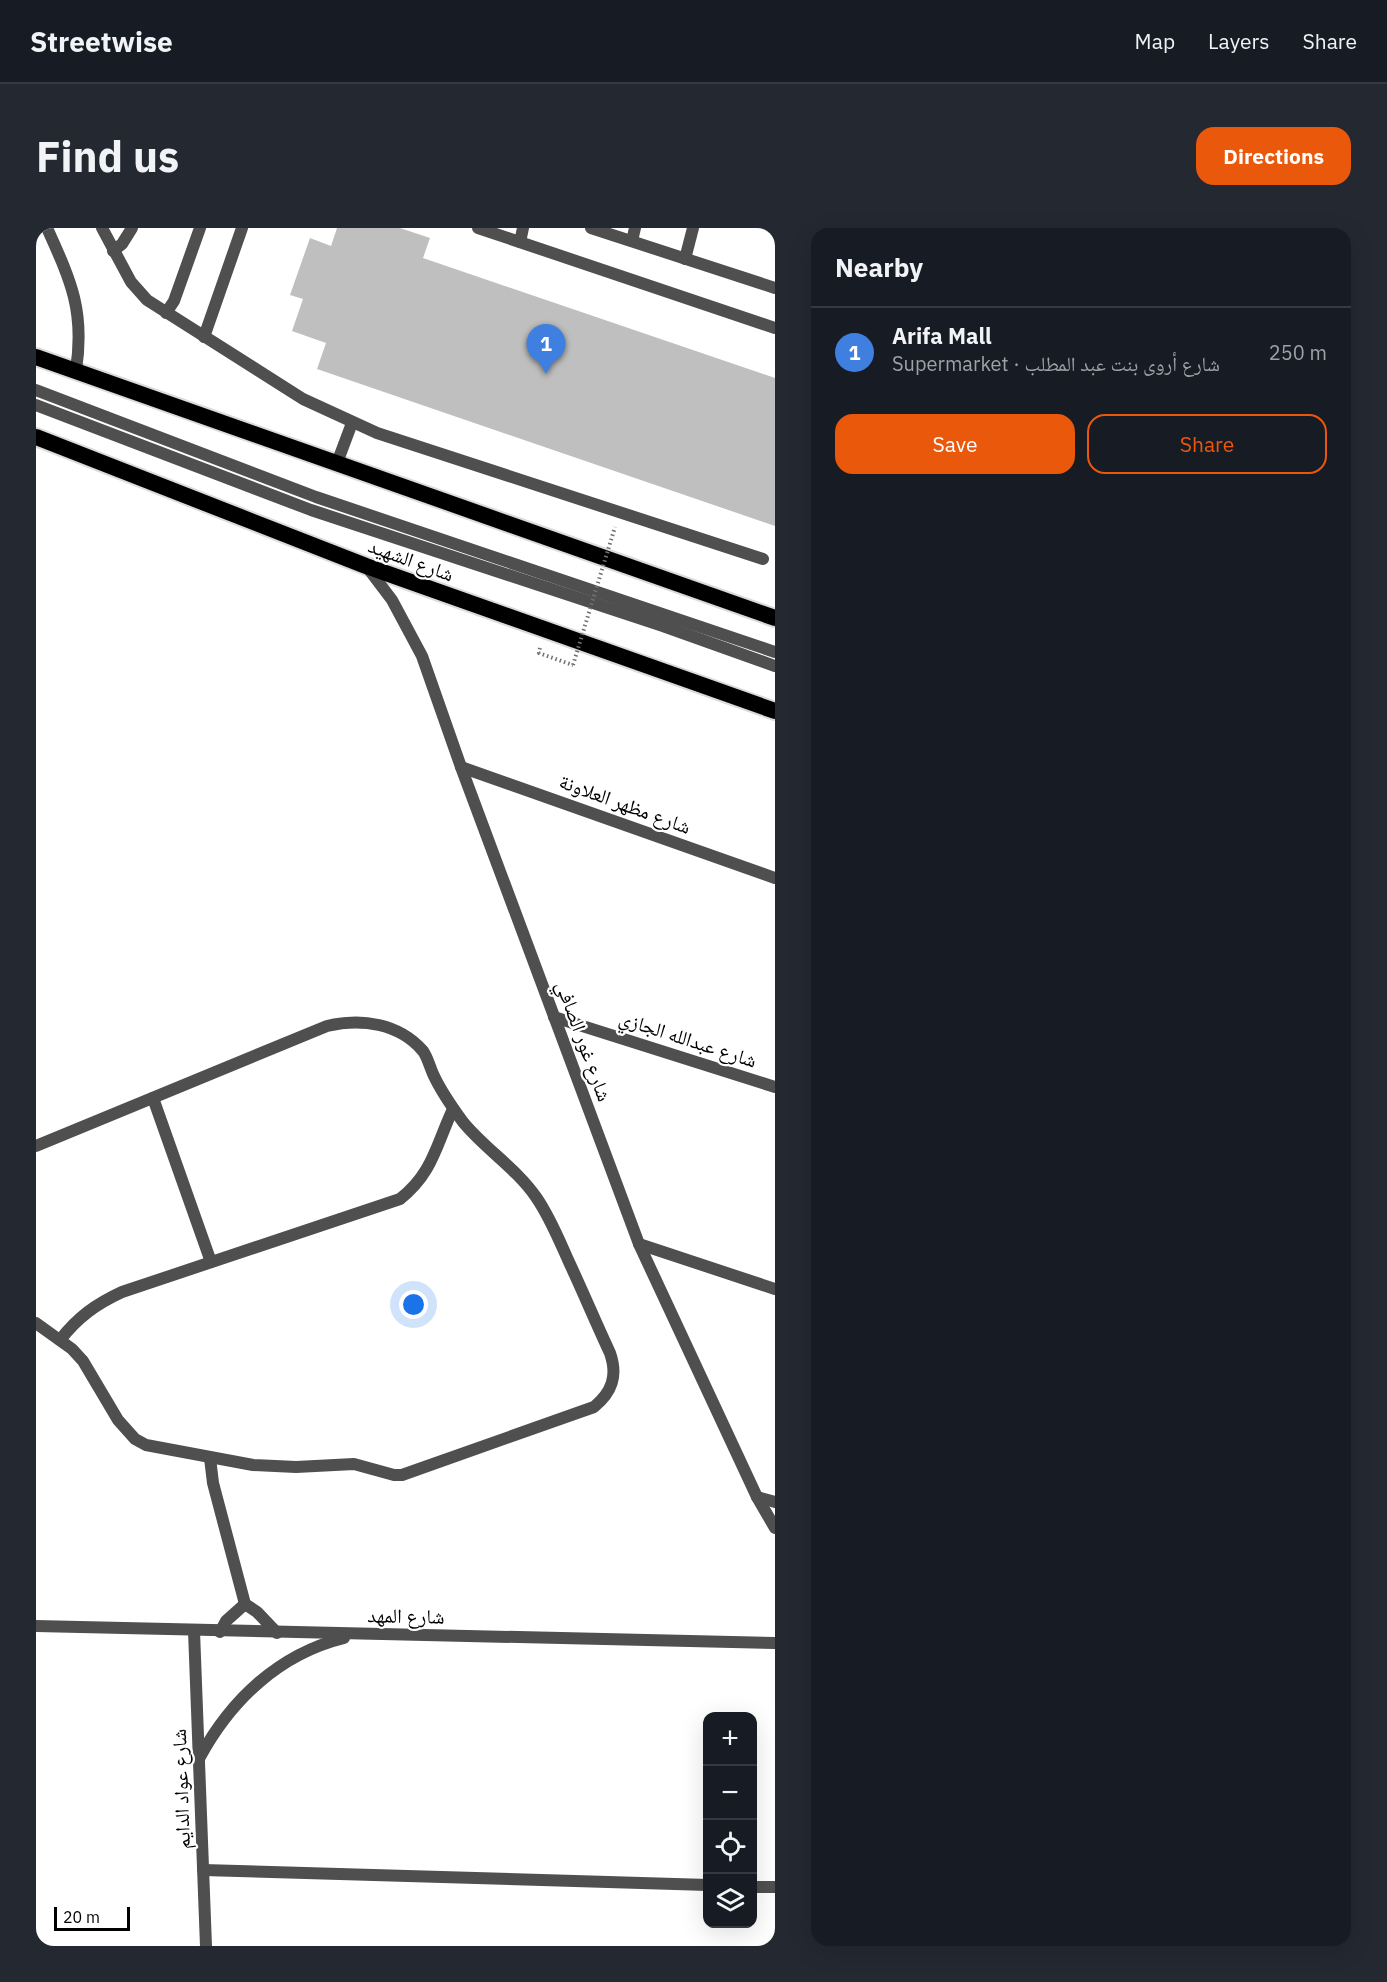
<!DOCTYPE html>
<meta charset="utf-8">
<style>
body{margin:0;font-family:"IBM Plex Sans","Noto Naskh Arabic",sans-serif;background:#242831;color:#f1f3f6}
.controls{position:absolute;right:18px;bottom:18px;display:grid;overflow:hidden;border-radius:12px;box-shadow:0 6px 24px #0002}
.controls button{width:54px;height:54px;display:grid;place-items:center;padding:0;border:0;border-bottom:2px solid #363941;background:#171b24;color:#f1f3f6;font:30px sans-serif}
.scale{position:absolute;left:18px;bottom:15px;width:76px;box-sizing:border-box;padding-left:6px;border:3px solid #000;border-top:0;font-size:16px;line-height:21px;white-space:nowrap;color:#000;-webkit-text-stroke:4px #fff;paint-order:stroke}
.you{position:absolute;left:378px;top:1077px;width:21px;height:21px;margin:-15px;border:4px solid #fff;border-radius:50%;background:#1a73e8;box-shadow:0 0 0 9px #1a73e833}
.badge{display:grid;place-items:center;width:39px;height:39px;border-radius:50%;background:#ea580c;color:#fff;font-size:20px;font-weight:700}
.pin{position:absolute;translate:-50% -50px;filter:drop-shadow(0 2px 3px #0008)}
.pin::after{content:'';position:absolute;top:32px;width:21px;height:18px;background:inherit;clip-path:polygon(0 0,100% 0,50% 100%)}
.list{margin:0;padding:0;list-style:none}
h2{display:flex;justify-content:space-between;align-items:center;height:78px;margin:0;padding:0 24px;font-size:26px}
h2 small{font-size:20px;font-weight:400;color:#9ea1a6}
.list li{display:grid;grid-template-columns:39px 1fr auto;gap:18px;align-items:center;box-sizing:border-box;height:90px;padding:0 24px;border-top:2px solid #363941}
.list b{display:block;font-size:22px;white-space:nowrap}
.list p{margin:0;font-size:20px;white-space:nowrap;color:#9ea1a6}
.list em{font-size:20px;font-style:normal;color:#9ea1a6}
.actions{display:flex;gap:12px;padding:18px 24px}
.actions a{flex:1;padding:14px 0;border:2px solid #ea580c;border-radius:18px;text-align:center;font-size:21px;color:#ea580c}
.actions .main{background:#ea580c;color:#fff}
.icon{flex:none;width:33px;height:33px;fill:none;stroke:currentColor;stroke-width:2;stroke-linecap:round;stroke-linejoin:round}
.map{position:relative;flex:none;width:739px;height:1718px;overflow:hidden;border-radius:18px}
header{display:flex;align-items:center;gap:36px;box-sizing:border-box;height:84px;padding:0 30px;background:#171b24;border-bottom:2px solid #363941}
header strong{font-size:28px}
nav{display:flex;gap:33px;margin-inline-start:auto;font-size:21px}
.intro{display:flex;align-items:center;justify-content:space-between;box-sizing:border-box;height:144px;padding:0 36px}
h1{margin:0;font-size:42px}
.button{padding:15px 27px;border-radius:18px;background:#ea580c;color:#fff;font-size:21px;font-weight:700}
main{display:flex;gap:36px;padding:0 36px}
aside{flex:1;background:#171b24;border-radius:18px;box-shadow:0 6px 24px #0002}
.map>svg:first-child{display:block}
</style>
<header>
<strong>Streetwise</strong>
<nav><a>Map</a><a>Layers</a><a>Share</a></nav>
</header>
<div class="intro"><h1>Find us</h1><a class="button">Directions</a></div>
<main>
<div class="map">
<svg width="739" height="1718" viewBox="0 0 739 1718">
<rect width="100%" height="100%" fill="#fff"/>
<path fill="#bfbfbf" d="M301,0H364L394,10L387,30L739,150V298L281,141L290,115L256,103L267,71L254,67L274,10L295,18Z"/>
<g fill="none" stroke-linecap="round" stroke-linejoin="round">
<g stroke="#dbdbdb" stroke-width="20">
<g id="trunk">
<path d="M0,129L739,390"/>
<path d="M0,209L330,338L739,483"/>
</g>
</g>
<path stroke="#717171" stroke-width="4" stroke-dasharray="1.5 3" stroke-linecap="butt" d="M504,420L503,425L537,437"/>
<g stroke="#4f4f4f" stroke-width="12">
<path d="M66,0L95,54L111,72L267,171L341,205L727,331"/>
<path d="M442,0L739,100"/>
<path d="M596,13L599,0"/>
<path d="M484,14L487,0"/>
<path d="M77,23L86,16L96,0"/>
<path d="M130,85L138,73L164,0"/>
<path d="M168,109L206,0"/>
<path d="M0,162L280,269L739,424"/>
<path d="M0,177L275,282L627,398L739,438"/>
<path d="M301,235L316,195"/>
<path d="M117,870L175,1034"/>
<path d="M0,918L291,798C325,790 363,795 387,823C392,830 394,840 398,848C406,865 416,879 427,894C449,921 480,940 500,969C514,989 523,1012 533,1034C547,1064 560,1095 574,1125C582,1148 576,1164 558,1179L366,1247H358L318,1236L260,1239L217,1237L110,1217L99,1211L82,1192L47,1133L36,1121L0,1095"/>
<path d="M24,1112C42,1089 60,1076 86,1064L364,971C397,945 400,917 417,881"/>
<path d="M174,1230L177,1255L209,1376L221,1384L241,1405"/>
<path d="M184,1404L190,1393L209,1376"/>
</g>
<g stroke="#4f4f4f" stroke-width="12">
<path d="M11,0C35,53 49,83 40,142"/>
<path d="M555,0L739,60"/>
<path d="M649,31L657,0"/>
<path d="M331,339L356,372L386,428L425,539L603,1016L721,1269L739,1300"/>
<path d="M425,539L739,650"/>
<path d="M518,789L739,859"/>
<path d="M603,1016L739,1061"/>
<path d="M721,1269L739,1274"/>
<path d="M0,1398L739,1415"/>
<path d="M158,1403L170,1718"/>
<path d="M164,1529C195,1472 243,1426 308,1410"/>
<path d="M167,1642L672,1657"/>
<path d="M716,1659H739"/>
</g>
<use href="#trunk" stroke="#000" stroke-width="16"/>
<path stroke="#717171" stroke-width="4" stroke-dasharray="1.5 3" stroke-linecap="butt" d="M537,437L579,299"/>
</g>
<g text-anchor="middle" stroke-width="4.5" stroke-linejoin="round" paint-order="stroke">
<g font-size="20" fill="#000" stroke="#fff">
<text transform="translate(375 332) rotate(20)" y="7">شارع الشهيد</text>
<text transform="translate(589 576) rotate(20)" y="7">شارع مظهر العلاونة</text>
<text transform="translate(652 811) rotate(18)" y="7">شارع عبدالله الجازي</text>
<text transform="translate(548 813) rotate(70)" y="7">شارع غور الصافي</text>
<text transform="translate(370 1388) rotate(1)" y="7">شارع المهد</text>
<text transform="translate(145 1561) rotate(-92)" y="7">شارع عواد الدايم</text>
</g>
</g>
</svg>
<div class="controls">
<button>+</button>
<button>−</button>
<button><svg class="icon" aria-label="locate" viewBox="0 0 24 24"><circle cx="12" cy="12" r="6"/><path d="M12 2v4M12 18v4M2 12h4M18 12h4"/></svg></button>
<button><svg class="icon" aria-label="layers" viewBox="0 0 24 24"><path d="M12 4l9 5-9 5-9-5zM3 14l9 5 9-5"/></svg></button>
</div>
<div class="scale">20 m</div>
<div class="you"></div>
<div class="pin badge" style="left:510px;top:146px;background:#3f7fe0">1</div>
</div>
<aside>
<h2>Nearby<small></small></h2>
<ul class="list">
<li><span class="badge" style="background:#3f7fe0">1</span><div><b>Arifa Mall</b><p>Supermarket · شارع أروى بنت عبد المطلب</p></div><em>250 m</em></li>
</ul>
<div class="actions"><a class="main">Save</a><a>Share</a></div>
</aside>
</main>
